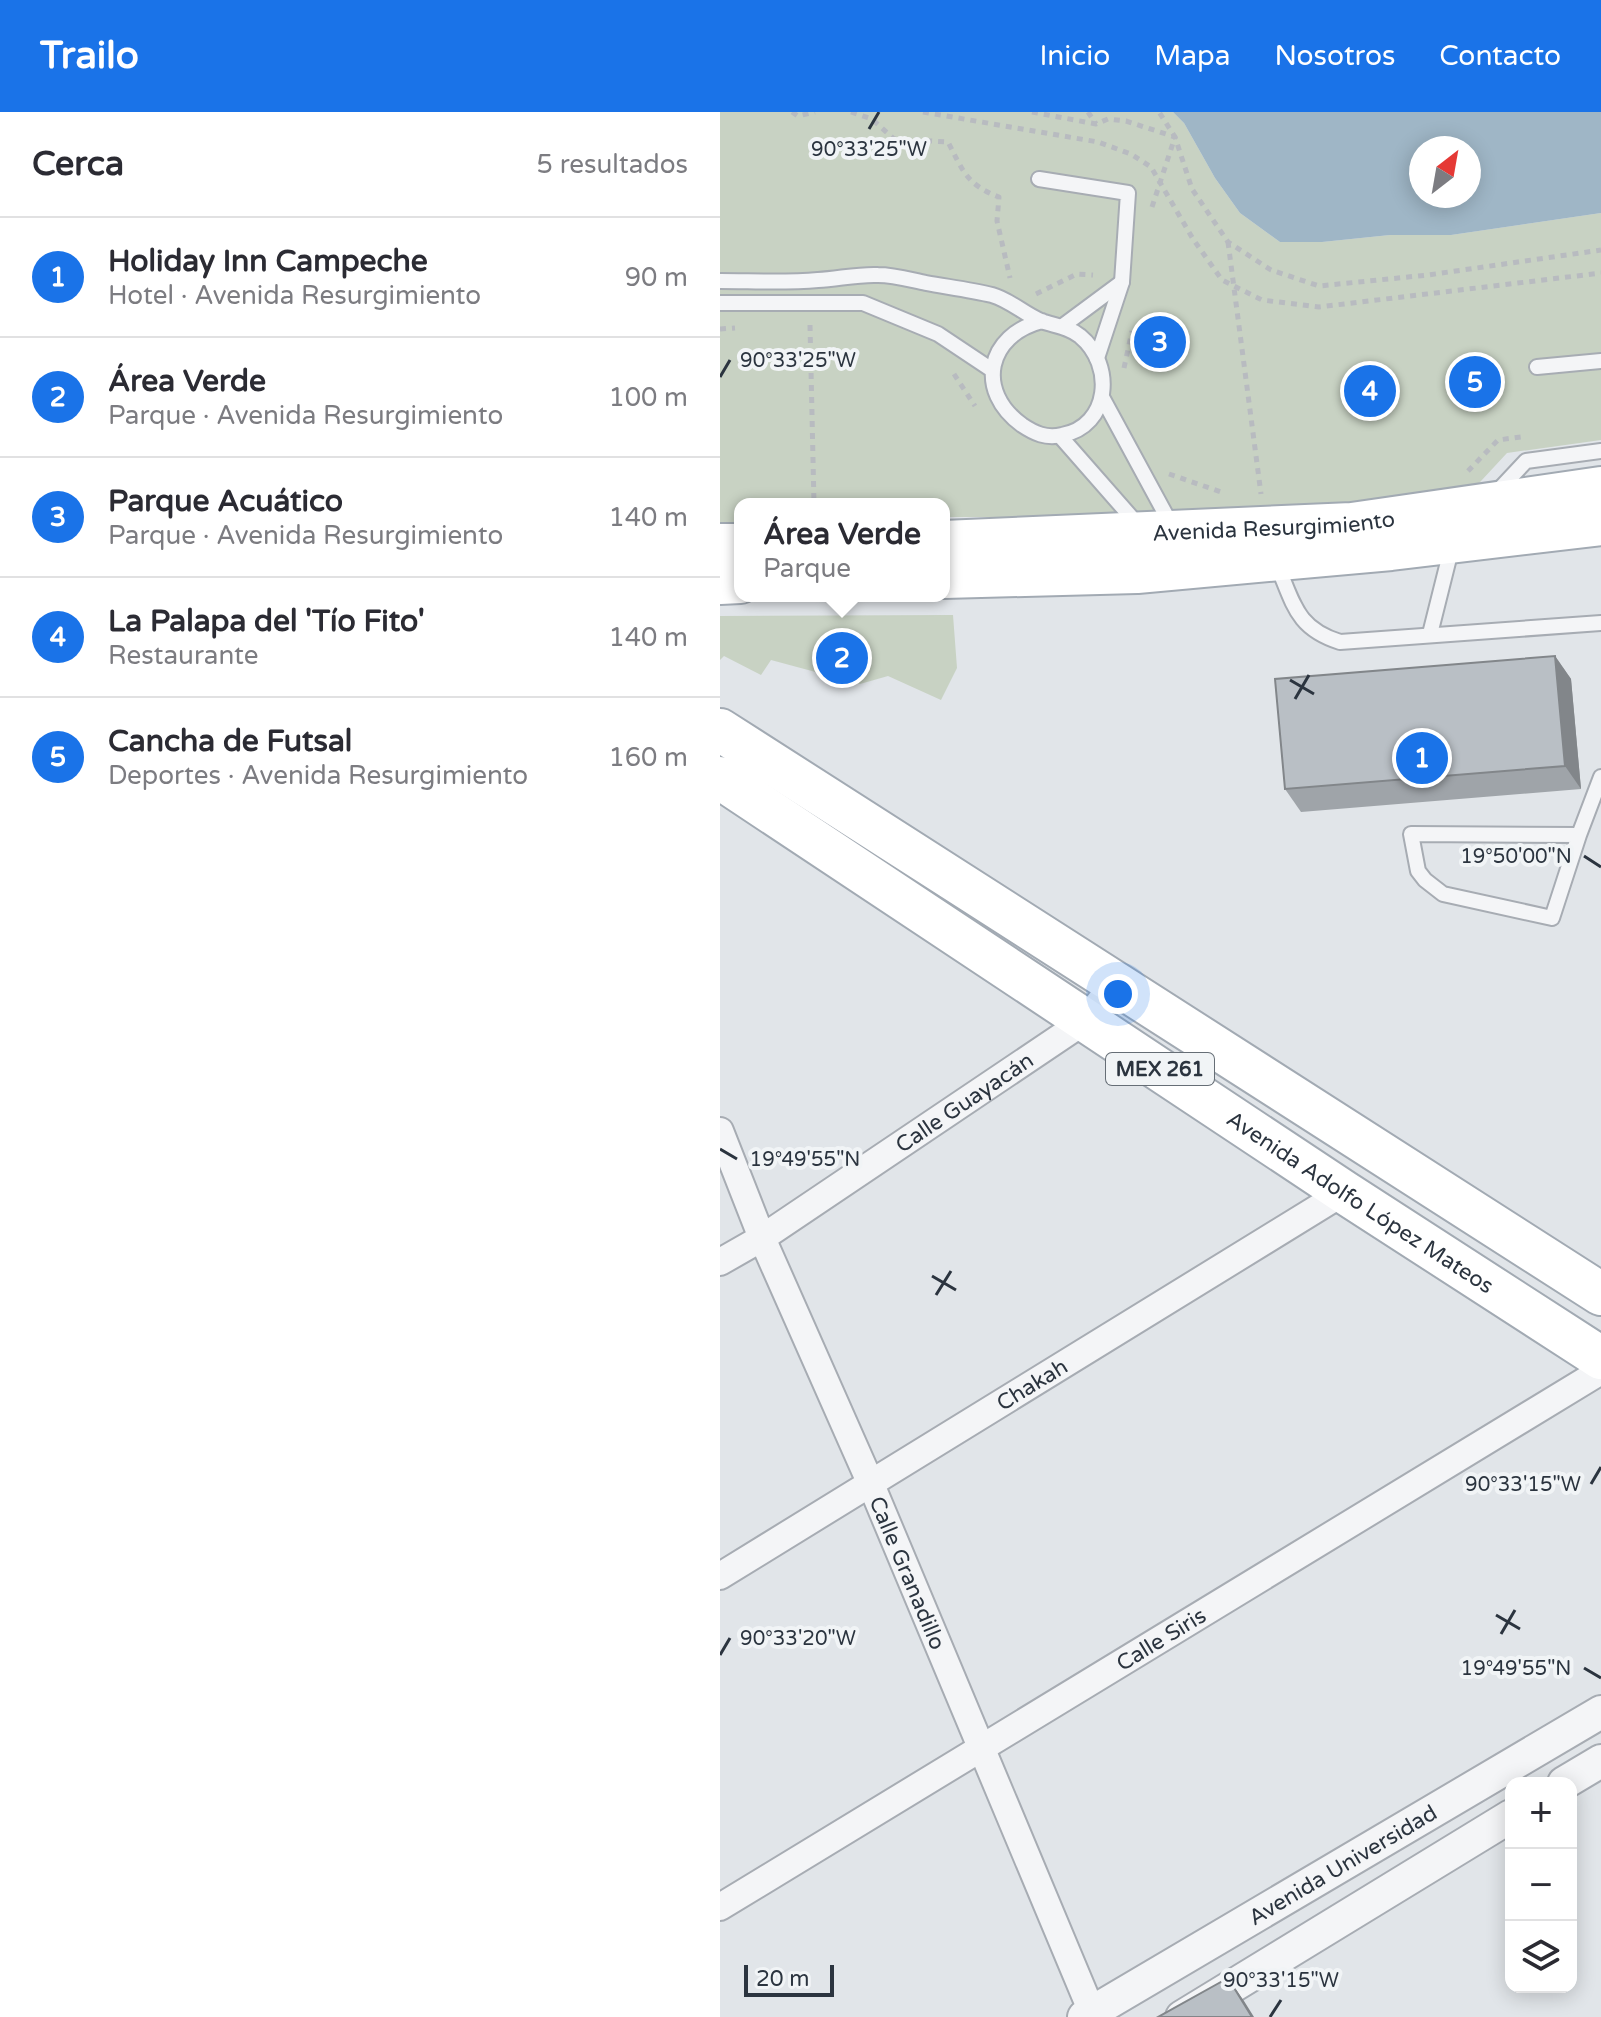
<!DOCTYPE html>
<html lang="es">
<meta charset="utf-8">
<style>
body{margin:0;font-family:"Varela Round",sans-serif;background:#f2f2f3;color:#2b2b33}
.controls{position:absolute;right:24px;bottom:24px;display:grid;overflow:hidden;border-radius:16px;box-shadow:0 4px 20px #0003}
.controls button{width:72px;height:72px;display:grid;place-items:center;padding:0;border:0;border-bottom:2px solid #e1e1e2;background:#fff;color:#2b2b33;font:40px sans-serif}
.compass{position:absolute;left:689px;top:24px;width:72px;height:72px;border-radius:50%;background:#fff;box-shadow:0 4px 20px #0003;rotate:31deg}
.scale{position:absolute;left:24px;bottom:20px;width:90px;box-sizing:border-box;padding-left:8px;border:4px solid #2b343f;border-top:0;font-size:22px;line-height:28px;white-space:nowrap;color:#2b343f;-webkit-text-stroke:6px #f1f4f6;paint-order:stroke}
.you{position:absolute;left:398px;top:882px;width:28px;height:28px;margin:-20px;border:6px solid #fff;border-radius:50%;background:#1a73e8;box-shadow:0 0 0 12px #1a73e833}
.badge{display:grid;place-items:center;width:52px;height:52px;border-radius:50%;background:#1a73e8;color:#fff;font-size:26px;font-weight:700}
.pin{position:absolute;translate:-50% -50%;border:4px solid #fff;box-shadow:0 2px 8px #0006}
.popup{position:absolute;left:14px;top:386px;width:216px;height:104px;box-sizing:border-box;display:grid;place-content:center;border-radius:16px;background:#fff;filter:drop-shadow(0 2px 6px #0005);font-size:26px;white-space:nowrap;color:#7c7c81}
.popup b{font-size:30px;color:#2b2b33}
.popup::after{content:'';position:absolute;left:50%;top:100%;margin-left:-16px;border:16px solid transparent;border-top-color:#fff}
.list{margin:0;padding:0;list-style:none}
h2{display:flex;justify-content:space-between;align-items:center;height:104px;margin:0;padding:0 32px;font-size:34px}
h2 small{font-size:26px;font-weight:400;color:#7c7c81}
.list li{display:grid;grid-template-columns:52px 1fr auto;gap:24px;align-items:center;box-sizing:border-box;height:120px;padding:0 32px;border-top:2px solid #e1e1e2}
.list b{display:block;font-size:30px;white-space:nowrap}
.list p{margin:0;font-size:26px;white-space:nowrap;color:#7c7c81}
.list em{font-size:26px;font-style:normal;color:#7c7c81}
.icon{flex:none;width:44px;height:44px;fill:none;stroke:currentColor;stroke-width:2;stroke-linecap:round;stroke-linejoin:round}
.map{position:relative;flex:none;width:881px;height:1905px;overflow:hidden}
header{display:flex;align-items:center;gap:48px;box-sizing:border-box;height:112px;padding:0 40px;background:#1a73e8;color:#fff}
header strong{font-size:38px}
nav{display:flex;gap:44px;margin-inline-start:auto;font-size:28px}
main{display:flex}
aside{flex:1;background:#fff}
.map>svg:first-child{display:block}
</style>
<header>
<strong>Trailo</strong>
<nav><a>Inicio</a><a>Mapa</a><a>Nosotros</a><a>Contacto</a></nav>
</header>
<main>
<aside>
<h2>Cerca<small>5 resultados</small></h2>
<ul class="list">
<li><span class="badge">1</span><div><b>Holiday Inn Campeche</b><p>Hotel · Avenida Resurgimiento</p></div><em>90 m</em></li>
<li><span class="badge">2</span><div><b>Área Verde</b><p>Parque · Avenida Resurgimiento</p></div><em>100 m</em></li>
<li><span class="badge">3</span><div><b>Parque Acuático</b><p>Parque · Avenida Resurgimiento</p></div><em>140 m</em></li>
<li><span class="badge">4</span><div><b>La Palapa del 'Tío Fito'</b><p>Restaurante</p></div><em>140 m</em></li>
<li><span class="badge">5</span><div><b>Cancha de Futsal</b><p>Deportes · Avenida Resurgimiento</p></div><em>160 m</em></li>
</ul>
</aside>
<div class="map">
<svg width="881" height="1905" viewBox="0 0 881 1905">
<rect width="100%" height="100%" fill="#e1e5e9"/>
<g fill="#c8d2c3">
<path d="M0,0H453L464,11L495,66L520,101L560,130H602L670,123H731L881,101V328L787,341L748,383L296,417L276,405H224V392H20V424H0Z"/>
<path d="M233,503L237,556L221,588L168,564L140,572L51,548L41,563L4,544L0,548V504Z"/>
</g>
<path fill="#9fb6c6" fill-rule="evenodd" d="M453,0H881V101L731,123H670L602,130H560L520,101L495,66L464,11ZM701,36H749V84H701Z"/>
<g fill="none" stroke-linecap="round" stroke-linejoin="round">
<g stroke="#a7acb3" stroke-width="18">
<g id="service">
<path d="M319,67L408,81L402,170L377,246"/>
<path d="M0,169C32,169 65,171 98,168C118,167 138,162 158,163C174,163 191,168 206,171C228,175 251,178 272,183C290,188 304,202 321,209C335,214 347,214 360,224C395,253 390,314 342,323C326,327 314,321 302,313C255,279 267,223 322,209"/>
<path d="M0,191H143L218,222L272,258"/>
<path d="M344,213L402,170"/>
<path d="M817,255L881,249"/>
<path d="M382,285L453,416"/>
<path d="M340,324L419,414"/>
<path d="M776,381L806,349L881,339"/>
<path d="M557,453C574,492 576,516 620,530L881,511"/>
<path d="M710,522L732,434"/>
<path d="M859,723L691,722L698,759L705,768L723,782L832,806L859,723L881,665"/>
</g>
</g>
<g stroke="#a7acb3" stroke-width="30">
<g id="minor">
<path id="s1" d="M0,1019L42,1126L150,1370L374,1905"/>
<path id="s2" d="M0,1150L42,1126L366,908L395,870"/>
<path id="s3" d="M0,1464L624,1080"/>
<path id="s4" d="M0,1795L881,1259"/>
</g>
</g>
<g stroke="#a7acb3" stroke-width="36">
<g id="tertiary">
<path d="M844,1671L881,1649"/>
<path id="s5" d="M364,1905L881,1600"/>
<path d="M462,1905L791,1704"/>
</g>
</g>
<g stroke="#a2aab3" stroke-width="46">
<g id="primary">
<path id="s6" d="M224,430L632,412L881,376"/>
<path d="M0,433H20"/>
<path d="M224,465L417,460L671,437L881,412"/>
<path d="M0,471L20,470"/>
<path d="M0,618L881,1182"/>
<path id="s7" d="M0,666L624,1080L881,1246"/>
</g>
</g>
<g stroke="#b8bbc0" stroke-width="5" stroke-dasharray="6 6" stroke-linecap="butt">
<path d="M72,0L78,4L95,0"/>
<path d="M131,0L152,7L174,27L228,30C243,59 247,73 279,85L277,109L290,166"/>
<path d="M203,0L378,30L411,42L431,55L473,127L502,168L542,188L599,195L881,161"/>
<path d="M312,0L376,12L388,7L406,9L455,25L472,77L508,130L551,158L599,174L708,163L881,138"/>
<path d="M368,0L376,12"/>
<path d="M432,95L455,25L439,0"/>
<path d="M508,130L541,382"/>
<path d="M316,182L357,162L373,163"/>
<path d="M90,213L94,392"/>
<path d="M0,217L15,216"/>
<path d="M404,256L412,219"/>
<path d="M234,262L255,294"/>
<path d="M748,359L778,328L801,325"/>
<path d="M449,362L504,381"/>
</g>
<use href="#service" stroke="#f4f5f7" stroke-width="14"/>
<use href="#minor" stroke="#f4f5f7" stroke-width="26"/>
<use href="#tertiary" stroke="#f4f5f7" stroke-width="32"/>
<use href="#primary" stroke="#fff" stroke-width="42"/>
</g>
<path fill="#9fa4a9" d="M835,544L851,567L861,677L581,700L565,677Z"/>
<g fill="#82868a">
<path d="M835,544L851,567L861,677L845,654Z"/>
<path d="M508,1866L524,1889L534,1905H532Z"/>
</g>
<g fill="#b9bfc5" stroke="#82868a" stroke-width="2">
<path d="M835,544L845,654L565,677L555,567Z"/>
<path d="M508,1866L532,1905H438Z"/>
</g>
<path fill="none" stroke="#2b343f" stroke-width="3" d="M149,17L159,0M0,265L10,248M570,568L594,582M575,587L589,563M864,744L881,755M0,1037L17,1047M212,1164L236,1178M216,1183L231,1159M871,1372L881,1355M776,1503L800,1517M781,1522L795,1498M0,1543L10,1526M864,1556L881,1566M550,1905L561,1888"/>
<g text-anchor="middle" stroke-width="8" stroke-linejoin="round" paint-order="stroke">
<rect fill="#f1f4f6" stroke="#666e76" stroke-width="2" x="386" y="941" width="108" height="32" rx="6"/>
<g font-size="20" font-weight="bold" fill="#2b343f">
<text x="440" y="964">MEX 261</text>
</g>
<g font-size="22" fill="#2b343f" stroke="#f1f4f6">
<text dy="8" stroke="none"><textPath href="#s6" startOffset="330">Avenida Resurgimiento</textPath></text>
<text dy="8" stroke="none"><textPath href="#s2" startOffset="292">Calle Guayacán</textPath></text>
<text dy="8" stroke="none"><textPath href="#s7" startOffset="768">Avenida Adolfo López Mateos</textPath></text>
<text dy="8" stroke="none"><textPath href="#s3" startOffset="366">Chakah</textPath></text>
<text dy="8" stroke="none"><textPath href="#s1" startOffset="480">Calle Granadillo</textPath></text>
<text dy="8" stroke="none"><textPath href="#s4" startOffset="516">Calle Siris</textPath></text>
<text dy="8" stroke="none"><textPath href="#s5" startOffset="300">Avenida Universidad</textPath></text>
</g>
</g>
<g font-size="20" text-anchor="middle" fill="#2b343f" stroke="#f1f4f6" stroke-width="8" stroke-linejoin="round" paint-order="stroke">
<text x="149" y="44">90°33'25"W</text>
<text x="78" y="255">90°33'25"W</text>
<text x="796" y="751">19°50'00"N</text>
<text x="85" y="1054">19°49'55"N</text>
<text x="803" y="1379">90°33'15"W</text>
<text x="78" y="1533">90°33'20"W</text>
<text x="796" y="1563">19°49'55"N</text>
<text x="561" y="1875">90°33'15"W</text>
</g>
</svg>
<div class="controls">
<button>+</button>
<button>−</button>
<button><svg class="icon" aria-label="layers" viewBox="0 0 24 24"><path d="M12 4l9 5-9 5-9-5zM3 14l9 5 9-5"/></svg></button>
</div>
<svg class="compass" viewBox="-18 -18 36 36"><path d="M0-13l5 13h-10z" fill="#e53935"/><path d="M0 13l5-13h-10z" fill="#7c7c81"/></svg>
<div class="scale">20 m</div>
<div class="you"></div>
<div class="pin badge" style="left:702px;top:646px">1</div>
<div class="pin badge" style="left:122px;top:546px">2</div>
<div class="popup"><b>Área Verde</b>Parque</div>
<div class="pin badge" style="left:440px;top:230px">3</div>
<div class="pin badge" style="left:650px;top:279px">4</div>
<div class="pin badge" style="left:755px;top:270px">5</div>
</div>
</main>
